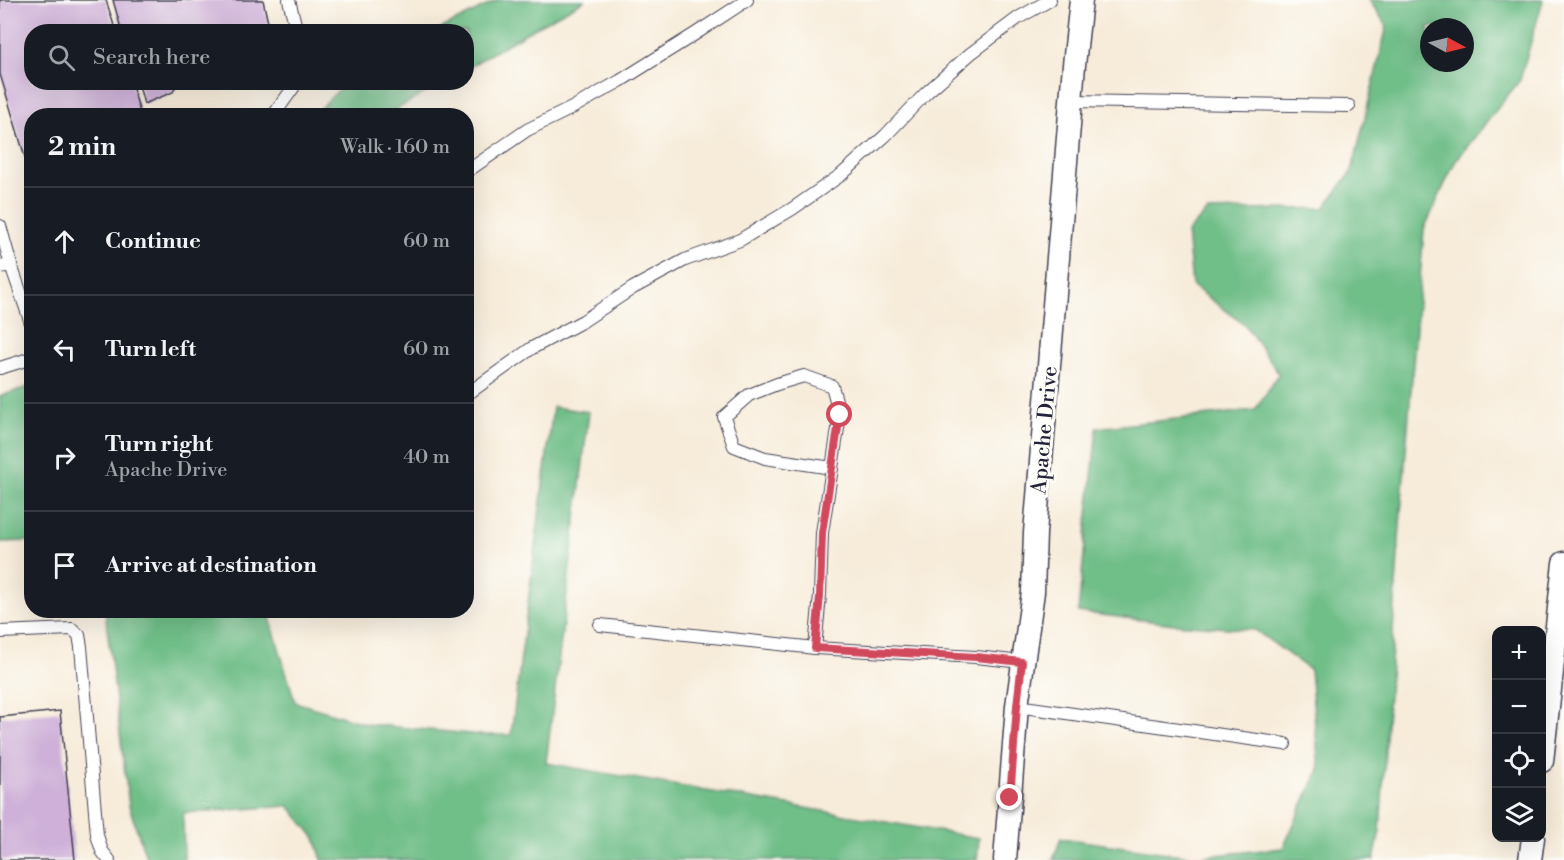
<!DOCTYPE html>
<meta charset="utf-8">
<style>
body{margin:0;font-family:"Libre Bodoni",serif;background:#242831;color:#f1f3f6}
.controls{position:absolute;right:18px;bottom:18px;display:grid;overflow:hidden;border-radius:12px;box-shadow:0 6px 24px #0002}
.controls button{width:54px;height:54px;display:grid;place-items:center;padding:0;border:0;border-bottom:2px solid #363941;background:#171b24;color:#f1f3f6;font:30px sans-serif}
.compass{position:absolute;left:1420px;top:18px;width:54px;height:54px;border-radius:50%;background:#171b24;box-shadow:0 6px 24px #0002;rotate:97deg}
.stop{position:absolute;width:18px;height:18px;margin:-14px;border:4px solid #d1495b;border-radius:50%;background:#fff}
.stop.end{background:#d1495b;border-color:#fff;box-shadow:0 2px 6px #0008}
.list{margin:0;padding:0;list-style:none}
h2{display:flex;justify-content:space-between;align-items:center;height:78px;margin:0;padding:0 24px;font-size:26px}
h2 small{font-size:20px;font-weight:400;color:#9ea1a6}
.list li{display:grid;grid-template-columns:39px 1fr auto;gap:18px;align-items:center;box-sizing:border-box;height:108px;padding:0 24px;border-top:2px solid #363941}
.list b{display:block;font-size:22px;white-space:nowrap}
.list p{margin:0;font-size:20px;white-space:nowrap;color:#9ea1a6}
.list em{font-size:20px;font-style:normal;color:#9ea1a6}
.icon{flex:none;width:33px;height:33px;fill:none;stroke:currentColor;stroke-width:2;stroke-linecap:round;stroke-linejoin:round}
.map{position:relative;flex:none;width:1564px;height:860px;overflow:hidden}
.search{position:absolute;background:#171b24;box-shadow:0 6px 24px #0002;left:24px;top:24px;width:450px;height:66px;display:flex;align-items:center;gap:15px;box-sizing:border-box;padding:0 21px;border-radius:24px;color:#9ea1a6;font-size:22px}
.panel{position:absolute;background:#171b24;box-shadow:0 6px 24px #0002;left:24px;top:108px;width:450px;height:510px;border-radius:24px}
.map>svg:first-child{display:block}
</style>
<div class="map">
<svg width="1564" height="860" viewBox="0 0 1564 860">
<rect width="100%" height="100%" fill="#fdfcf7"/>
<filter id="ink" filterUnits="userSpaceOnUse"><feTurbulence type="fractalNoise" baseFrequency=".0167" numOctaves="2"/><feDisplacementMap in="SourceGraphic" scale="12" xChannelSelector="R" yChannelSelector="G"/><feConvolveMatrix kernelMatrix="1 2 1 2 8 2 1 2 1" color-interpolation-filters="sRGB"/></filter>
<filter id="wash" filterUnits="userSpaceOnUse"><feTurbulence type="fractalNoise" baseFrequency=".008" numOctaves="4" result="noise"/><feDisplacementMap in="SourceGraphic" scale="24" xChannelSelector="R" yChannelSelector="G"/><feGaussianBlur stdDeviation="1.35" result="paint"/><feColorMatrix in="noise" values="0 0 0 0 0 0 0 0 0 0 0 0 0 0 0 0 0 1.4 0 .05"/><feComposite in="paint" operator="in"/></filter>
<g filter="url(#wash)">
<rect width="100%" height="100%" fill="#f7ecda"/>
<g fill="#6fbe88" stroke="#487062" stroke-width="1.5" fill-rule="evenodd">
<path d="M498,0H585L543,23L467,68L466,32L436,31Z"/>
<path d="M1369,0H1543L1520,80L1455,162L1424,229L1400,525L1380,831L1374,860H1053L1061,838L1196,857L1283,848L1319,769L1310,670L1255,630L1174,624L1078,612L1097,428L1255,410L1279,374L1246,326L1192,285L1187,232L1208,211L1324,208L1352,171L1387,26ZM1429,27H1465V63H1429Z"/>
<path d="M345,83V82L442,83L390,113L389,115H314Z"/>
<path d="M31,386V541L0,542V396Z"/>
<path d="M553,407L589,412L546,763L979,838L977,860H322L315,838L289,806L183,813L184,860H147L129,806L105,611H268L295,702L366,724L482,735H511Z"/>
</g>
<g id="blocks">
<g fill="#ceb0d8">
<path d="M0,0H106L116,32H32V82H131L141,116H32L31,177L0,74Z"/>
<path d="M113,0H263L270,32H122Z"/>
<path d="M138,82H178L173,92L144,104Z"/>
<path d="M60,711L75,860H0V717Z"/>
</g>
</g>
</g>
<g filter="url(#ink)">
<use href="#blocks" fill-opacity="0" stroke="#424053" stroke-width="1.5"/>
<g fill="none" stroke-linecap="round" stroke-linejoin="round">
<g stroke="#424053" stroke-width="14">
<g id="lane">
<path d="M289,0L297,32"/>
<path d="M1071,101L1349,106"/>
<path d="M273,116L293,88L295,82"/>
<path d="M466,172L527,130L570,109L620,81L695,34L747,0"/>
<path d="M0,226L11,265"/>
<path d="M0,267L11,265L32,326"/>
<path d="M0,368L32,358"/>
<path d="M804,376L832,386L840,415L832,468L765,458L734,446L724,417L749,395L777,384Z"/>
<path d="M466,395L532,348L583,321L633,288L685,260L740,240L792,209L841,175L885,136L926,93L970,54L1018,18L1050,0"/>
<path d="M600,625L815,648L976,657L1022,662"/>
<path d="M0,632L72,629L79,635L81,647L97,835L102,851L109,860"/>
<path d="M815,648L820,595L822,533L832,468"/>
<path d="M1017,706L1285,744"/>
</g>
</g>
<g stroke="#424053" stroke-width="25">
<g id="street">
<path d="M1542,761L1564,563"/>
<path d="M1005,860L1017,706L1033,592L1035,533L1061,222L1074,65L1081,0"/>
<path d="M1530,860L1533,838"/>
</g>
</g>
<use href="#lane" stroke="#fff" stroke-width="12"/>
<use href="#street" stroke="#fff" stroke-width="22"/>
</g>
</g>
<g fill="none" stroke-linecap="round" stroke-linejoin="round" filter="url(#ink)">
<path stroke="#d1495b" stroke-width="8" d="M840,415L822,533L820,596L815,648L976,657L1022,662L1017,706L1010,798"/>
</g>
<g text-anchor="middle" stroke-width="6" stroke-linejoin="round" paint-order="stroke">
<g font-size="21" fill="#22223b" stroke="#fdfcf7">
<text transform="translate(1044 430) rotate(-85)" y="7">Apache Drive</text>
</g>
</g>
</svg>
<div class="controls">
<button>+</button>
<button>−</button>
<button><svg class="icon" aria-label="locate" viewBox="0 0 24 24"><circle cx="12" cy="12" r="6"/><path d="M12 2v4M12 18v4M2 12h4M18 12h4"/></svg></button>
<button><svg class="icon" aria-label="layers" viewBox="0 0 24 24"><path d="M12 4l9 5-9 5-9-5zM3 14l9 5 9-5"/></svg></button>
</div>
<svg class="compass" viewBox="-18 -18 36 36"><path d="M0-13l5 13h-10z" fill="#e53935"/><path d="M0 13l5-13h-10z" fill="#9ea1a6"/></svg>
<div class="stop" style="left:840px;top:415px"></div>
<div class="stop end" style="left:1010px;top:798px"></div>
<div class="search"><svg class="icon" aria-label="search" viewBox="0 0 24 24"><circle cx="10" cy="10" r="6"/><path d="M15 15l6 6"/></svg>Search here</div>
<section class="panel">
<h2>2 min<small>Walk · 160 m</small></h2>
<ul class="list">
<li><svg class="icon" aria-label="ahead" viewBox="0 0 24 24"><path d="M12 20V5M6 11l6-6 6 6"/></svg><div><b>Continue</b></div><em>60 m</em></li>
<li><svg class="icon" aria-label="left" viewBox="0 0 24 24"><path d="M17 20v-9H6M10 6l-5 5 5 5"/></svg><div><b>Turn left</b></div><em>60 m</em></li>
<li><svg class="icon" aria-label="right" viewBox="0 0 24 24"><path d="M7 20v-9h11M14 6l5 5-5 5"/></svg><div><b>Turn right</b><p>Apache Drive</p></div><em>40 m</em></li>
<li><svg class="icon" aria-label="arrive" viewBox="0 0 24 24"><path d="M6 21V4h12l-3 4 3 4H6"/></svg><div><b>Arrive at destination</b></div></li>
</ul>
</section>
</div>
